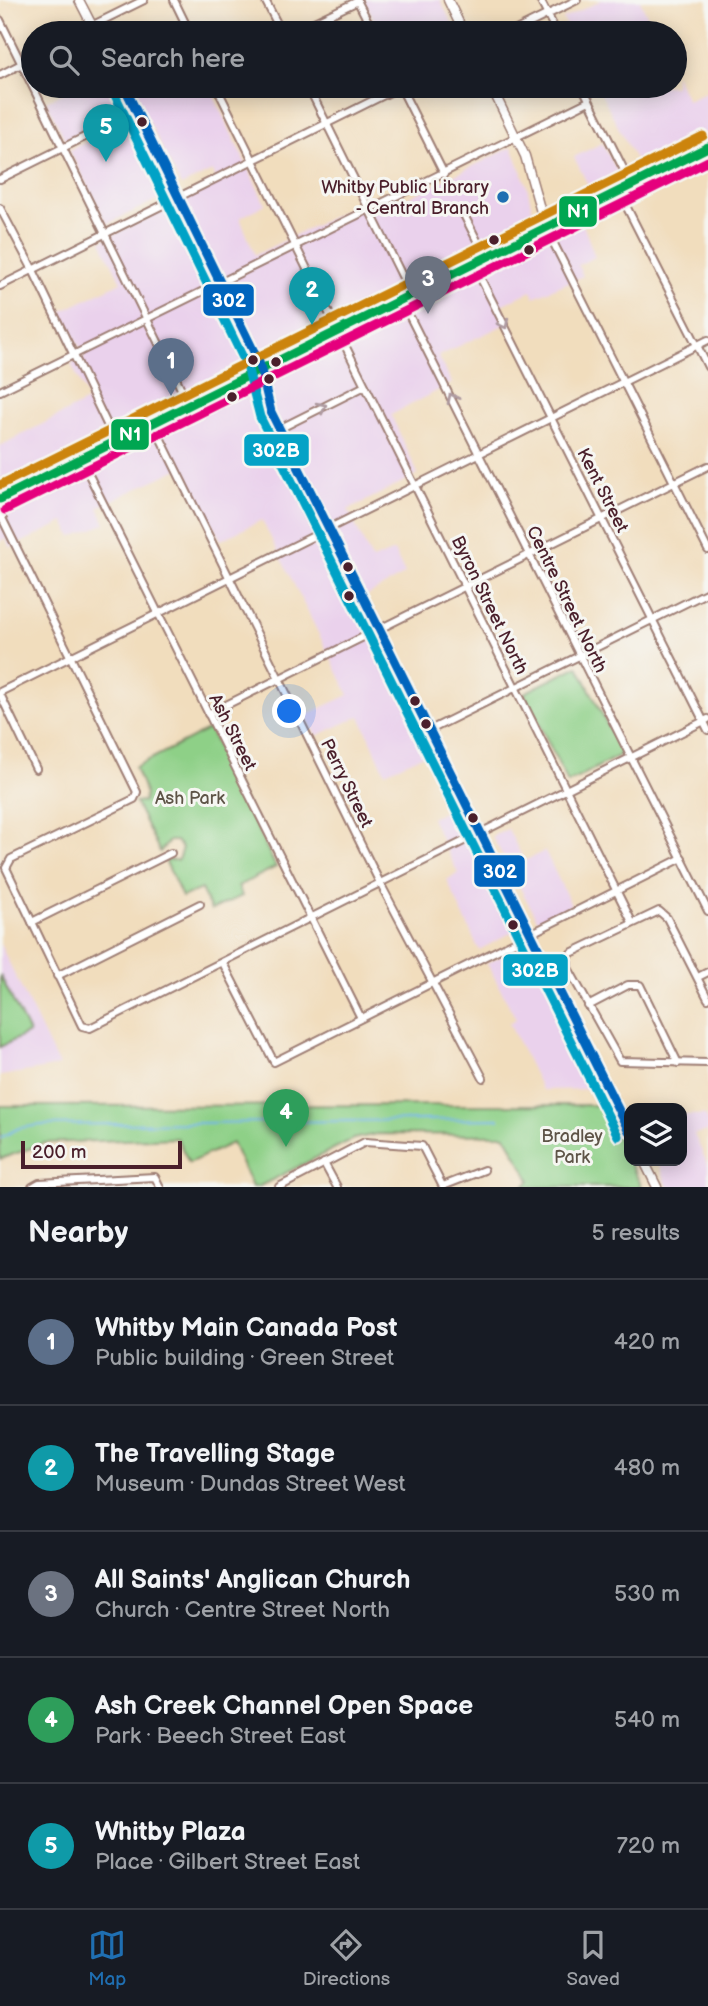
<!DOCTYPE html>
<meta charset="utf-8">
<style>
body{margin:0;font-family:"Balsamiq Sans",sans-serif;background:#20242c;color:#f1f3f6}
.controls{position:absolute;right:21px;bottom:21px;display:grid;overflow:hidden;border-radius:14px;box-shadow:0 4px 18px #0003}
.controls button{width:63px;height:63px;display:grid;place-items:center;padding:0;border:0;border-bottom:2px solid #363941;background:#171b24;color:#f1f3f6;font:35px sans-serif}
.scale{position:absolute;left:21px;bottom:18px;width:161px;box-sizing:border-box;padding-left:7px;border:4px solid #4a1f2b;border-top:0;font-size:19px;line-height:24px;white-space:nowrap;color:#4a1f2b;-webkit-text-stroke:5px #f6f6f2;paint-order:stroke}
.you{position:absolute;left:290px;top:712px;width:24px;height:24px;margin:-18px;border:5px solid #fff;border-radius:50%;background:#1a73e8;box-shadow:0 0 0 10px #1a73e833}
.badge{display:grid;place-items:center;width:46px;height:46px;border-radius:50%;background:#1f6fb2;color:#fff;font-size:23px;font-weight:700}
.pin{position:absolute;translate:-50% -58px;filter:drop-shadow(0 2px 4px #0008)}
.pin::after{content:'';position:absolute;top:37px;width:24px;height:21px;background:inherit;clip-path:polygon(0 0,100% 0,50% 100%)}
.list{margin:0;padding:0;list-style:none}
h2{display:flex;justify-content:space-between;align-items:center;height:91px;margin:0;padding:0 28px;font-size:30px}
h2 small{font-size:23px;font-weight:400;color:#9ea1a6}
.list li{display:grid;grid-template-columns:46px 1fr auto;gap:21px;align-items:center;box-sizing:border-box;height:126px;padding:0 28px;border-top:2px solid #363941}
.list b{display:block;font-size:26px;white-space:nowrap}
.list p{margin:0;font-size:23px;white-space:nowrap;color:#9ea1a6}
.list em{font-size:23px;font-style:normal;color:#9ea1a6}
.icon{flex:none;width:38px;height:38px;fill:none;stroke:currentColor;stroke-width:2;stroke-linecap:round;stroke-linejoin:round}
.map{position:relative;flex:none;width:708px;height:1187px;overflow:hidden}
.search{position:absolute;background:#171b24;box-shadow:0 4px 18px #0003;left:21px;right:21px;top:21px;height:77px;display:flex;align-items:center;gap:18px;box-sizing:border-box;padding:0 24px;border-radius:38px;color:#9ea1a6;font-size:26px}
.sheet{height:721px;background:#171b24}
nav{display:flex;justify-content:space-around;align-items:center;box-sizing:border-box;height:98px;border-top:2px solid #363941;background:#171b24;font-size:19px;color:#9ea1a6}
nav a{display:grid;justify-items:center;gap:4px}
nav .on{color:#1f6fb2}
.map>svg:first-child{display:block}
</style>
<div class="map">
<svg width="708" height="1187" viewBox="0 0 708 1187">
<rect width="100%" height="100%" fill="#f6f6f2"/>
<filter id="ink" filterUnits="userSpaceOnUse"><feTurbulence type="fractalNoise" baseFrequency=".0143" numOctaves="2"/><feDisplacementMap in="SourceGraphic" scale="14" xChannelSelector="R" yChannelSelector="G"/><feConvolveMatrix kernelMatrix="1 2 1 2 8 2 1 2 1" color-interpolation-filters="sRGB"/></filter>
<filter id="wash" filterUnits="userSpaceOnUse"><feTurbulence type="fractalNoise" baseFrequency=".00686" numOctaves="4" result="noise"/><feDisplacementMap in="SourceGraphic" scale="28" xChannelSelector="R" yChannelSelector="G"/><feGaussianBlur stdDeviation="1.57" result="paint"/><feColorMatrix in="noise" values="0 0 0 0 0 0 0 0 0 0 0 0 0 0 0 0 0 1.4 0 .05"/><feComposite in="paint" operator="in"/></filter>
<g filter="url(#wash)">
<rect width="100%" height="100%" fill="#f1ddbd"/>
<g fill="#ead1ec">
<path d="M364,0H440L457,33H381Z"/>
<path d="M602,0H640L655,33H571L563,19Z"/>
<path d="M675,74L687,100L706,92L708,95V136L639,167L597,86H675Z"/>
<path d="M79,86H113L125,110L65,140L46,101Z"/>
<path d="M131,86H209L265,204L240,218L255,255L373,197L381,211L512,147L527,186L539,240L582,222L595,257L578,265L583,276L534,297L531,291L501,305L510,322L438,356L452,383L391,415L418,474L348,510L372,560L394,551L405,574L356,602L431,752L385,772L360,716L316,736L306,715L349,695L262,520L221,540L182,467L98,507L105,524L72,537L64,522L10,548L6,538L0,541V446L89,400L71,364L85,357L61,312L121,282L101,241L216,182L212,171L181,186Z"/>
<path d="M131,121L169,194L107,224L69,150Z"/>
<path d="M602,143L620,176L592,193L574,157Z"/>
<path d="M457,806L520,928L479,950L447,880L458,873L431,818Z"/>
<path d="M508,829L524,861L545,851L571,905L542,920L537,919L492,836Z"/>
<path d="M529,943L601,1089L542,1090L509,1023L516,1019L487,963Z"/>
<path d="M0,944L59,1066L0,1076Z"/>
<path d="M682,1115H705L708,1121V1131L694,1134L708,1165V1187H668L666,1183L658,1161H682Z"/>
</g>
<g fill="#8ed087" stroke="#6c7859" stroke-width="2">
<path d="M578,666L622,754L568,783L524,693Z"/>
<path d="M209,729L276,867L238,886L242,896L211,910L201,889L182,897L165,860H178L182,848L176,841H169L160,852L135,802L144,801L145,793L135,767Z"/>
<path d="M0,975L29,1033L0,1047Z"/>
<path d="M601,1105L642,1187H524L530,1180L505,1135L377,1134L353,1139L258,1187H252L232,1143L189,1163L177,1138L45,1143L0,1159V1106Z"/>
</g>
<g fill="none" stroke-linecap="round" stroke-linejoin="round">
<path stroke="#72b4e7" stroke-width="2" d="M0,1138L19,1128L41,1125L499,1119"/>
</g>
</g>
<g filter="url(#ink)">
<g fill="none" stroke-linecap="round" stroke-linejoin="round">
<g stroke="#9e7e74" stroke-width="10">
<g id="minor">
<path d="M174,0L190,33"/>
<path d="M265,0L282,33"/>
<path d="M357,0L374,33"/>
<path d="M540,0L557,33"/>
<path d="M0,20L189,405"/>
<path d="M77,33L144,0"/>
<path d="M291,33L358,1"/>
<path d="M510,33L577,0"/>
<path d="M0,75L33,58"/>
<path d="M216,86L632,922"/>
<path d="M308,86L411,294"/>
<path d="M400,86L444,174"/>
<path d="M582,86L631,184"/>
<path d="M0,179L137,111"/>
<path d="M618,190L708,367"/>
<path d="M0,208L33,270L115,441"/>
<path d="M464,215L485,256"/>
<path d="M545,226L708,550"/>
<path d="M473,263L708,730"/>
<path d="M0,286L402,86"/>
<path d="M401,299L708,911"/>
<path d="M0,391L589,101"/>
<path d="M153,423L380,883L483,1078"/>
<path d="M279,429L365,386"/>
<path d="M81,459L361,1018"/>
<path d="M0,514L137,792L134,799L11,859L6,868L82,1026L90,1028L708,719"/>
<path d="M0,692L708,340"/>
<path d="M0,694L36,769"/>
<path d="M208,714L708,466"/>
<path d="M430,730L708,592"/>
<path d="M32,922L171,853"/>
<path d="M223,963L274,1062L682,858"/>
<path d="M57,976L200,904"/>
<path d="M698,977L708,972"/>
<path d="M708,999L667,918L659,911L571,953L568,958V968L620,1061L708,1063"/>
<path d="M588,1006L628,985H640L678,1063"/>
<path d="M324,1163L337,1187"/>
<path d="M443,1186L484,1170"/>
<path d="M32,1187L39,1183L155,1177L160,1187"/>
<path d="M279,1187L365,1142L422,1146L443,1187"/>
</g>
</g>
<g stroke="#9e7e74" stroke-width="11">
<g id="major">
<path d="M79,0L96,33"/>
<path d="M448,0L464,33"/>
<path d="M124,86L259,362L271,412L288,447L629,1131"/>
<path d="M491,86L525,156L545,226"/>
<path d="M239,383H253L265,391"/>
<path d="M0,499L708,147"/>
<path d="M644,1161L657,1187"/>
</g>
</g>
<use href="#minor" stroke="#fff" stroke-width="6"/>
<use href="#major" stroke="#fff" stroke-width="8"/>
<g stroke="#f6f6f2" stroke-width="14">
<path id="bus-1" d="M0,499L708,147"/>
</g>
<g stroke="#f6f6f2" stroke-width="14">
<path id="bus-2" d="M124,86L259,362L271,412L629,1131"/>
</g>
<g stroke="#f6f6f2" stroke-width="14">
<path id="bus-3" d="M113,91L247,366L260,417L618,1136"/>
</g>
<g stroke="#f6f6f2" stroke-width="14">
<path id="bus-4" d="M5,510L708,161"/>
</g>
<g stroke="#f6f6f2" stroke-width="14">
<path id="bus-5" d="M0,485L703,136"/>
</g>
<use href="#bus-1" stroke="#00a651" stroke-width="9"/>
<use href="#bus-2" stroke="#0065bd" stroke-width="9"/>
<use href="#bus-3" stroke="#04a2c6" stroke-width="9"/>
<use href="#bus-4" stroke="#e5007d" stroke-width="9"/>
<use href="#bus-5" stroke="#cc840b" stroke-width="9"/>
</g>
<defs><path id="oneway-chevron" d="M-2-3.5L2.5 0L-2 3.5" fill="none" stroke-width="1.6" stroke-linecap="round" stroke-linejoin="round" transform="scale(1.75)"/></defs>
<g stroke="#ae9aa0">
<use href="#oneway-chevron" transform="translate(504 324) rotate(63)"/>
<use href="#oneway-chevron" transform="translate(452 398) rotate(-116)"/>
<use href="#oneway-chevron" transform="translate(322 407) rotate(-27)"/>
</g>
</g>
<g fill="#4a1f2b" stroke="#f6f6f2" stroke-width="2.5">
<circle cx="142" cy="122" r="6"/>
<circle cx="494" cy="240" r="6"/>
<circle cx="529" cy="250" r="6"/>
<circle cx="253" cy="360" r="6"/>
<circle cx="276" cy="362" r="6"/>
<circle cx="269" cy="379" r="6"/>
<circle cx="232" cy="397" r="6"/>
<circle cx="348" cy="567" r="6"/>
<circle cx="349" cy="596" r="6"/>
<circle cx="415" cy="701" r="6"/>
<circle cx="426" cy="724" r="6"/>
<circle cx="473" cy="818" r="6"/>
<circle cx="513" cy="925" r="6"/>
</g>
<circle fill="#1f6fb2" stroke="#f6f6f2" stroke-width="2.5" cx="503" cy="197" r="7"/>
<g text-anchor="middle" stroke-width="6" stroke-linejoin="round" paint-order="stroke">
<g font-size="18" fill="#4a1f2b" stroke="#f6f6f2" text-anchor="end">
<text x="489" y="193">Whitby Public Library<tspan x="489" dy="21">- Central Branch</tspan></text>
</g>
<g font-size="18" fill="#4a1f2b" stroke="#f6f6f2">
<text transform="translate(603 490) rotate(63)" y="6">Kent Street</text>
<text transform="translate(567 599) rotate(64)" y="6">Centre Street North</text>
<text transform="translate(490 605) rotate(64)" y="6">Byron Street North</text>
<text transform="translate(233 732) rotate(63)" y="6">Ash Street</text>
<text transform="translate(347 783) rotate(64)" y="6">Perry Street</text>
</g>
<g font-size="18" fill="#5e5447" stroke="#f6f6f2">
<text x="190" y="804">Ash Park</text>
<text x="572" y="1142">Bradley<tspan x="572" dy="21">Park</tspan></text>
</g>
</g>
<g stroke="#f6f6f2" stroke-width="2.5">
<rect x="558" y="195" width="40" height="33" rx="7" fill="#00a651"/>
<rect x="202" y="283" width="53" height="34" rx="7" fill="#0065bd"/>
<rect x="110" y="418" width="40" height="33" rx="7" fill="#00a651"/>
<rect x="243" y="433" width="67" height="34" rx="7" fill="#04a2c6"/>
<rect x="473" y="854" width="53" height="34" rx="7" fill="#0065bd"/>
<rect x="502" y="953" width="67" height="34" rx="7" fill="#04a2c6"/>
</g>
<g font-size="19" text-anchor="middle" font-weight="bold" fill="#fff">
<text x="578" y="218">N1</text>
<text x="229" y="307">302</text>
<text x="130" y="441">N1</text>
<text x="276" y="457">302B</text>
<text x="500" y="878">302</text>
<text x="535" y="977">302B</text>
</g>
</svg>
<div class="controls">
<button><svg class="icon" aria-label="layers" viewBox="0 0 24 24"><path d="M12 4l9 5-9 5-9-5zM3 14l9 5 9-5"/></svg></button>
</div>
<div class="scale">200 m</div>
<div class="you"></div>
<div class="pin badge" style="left:171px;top:396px;background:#5c6f8a">1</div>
<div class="pin badge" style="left:312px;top:325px;background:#0f9aa8">2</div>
<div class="pin badge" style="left:428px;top:314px;background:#6b7280">3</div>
<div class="pin badge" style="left:286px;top:1147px;background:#2e9e5b">4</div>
<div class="pin badge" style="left:106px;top:162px;background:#0f9aa8">5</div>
<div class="search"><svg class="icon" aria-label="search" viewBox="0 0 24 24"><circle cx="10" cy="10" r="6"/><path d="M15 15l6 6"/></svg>Search here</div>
</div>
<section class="sheet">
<h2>Nearby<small>5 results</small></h2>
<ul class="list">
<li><span class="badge" style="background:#5c6f8a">1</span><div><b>Whitby Main Canada Post</b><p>Public building · Green Street</p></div><em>420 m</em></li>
<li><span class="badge" style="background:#0f9aa8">2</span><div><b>The Travelling Stage</b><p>Museum · Dundas Street West</p></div><em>480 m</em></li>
<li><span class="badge" style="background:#6b7280">3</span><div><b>All Saints' Anglican Church</b><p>Church · Centre Street North</p></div><em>530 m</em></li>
<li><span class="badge" style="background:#2e9e5b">4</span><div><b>Ash Creek Channel Open Space</b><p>Park · Beech Street East</p></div><em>540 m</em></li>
<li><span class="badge" style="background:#0f9aa8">5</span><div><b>Whitby Plaza</b><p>Place · Gilbert Street East</p></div><em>720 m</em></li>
</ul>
</section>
<nav>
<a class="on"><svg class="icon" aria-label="map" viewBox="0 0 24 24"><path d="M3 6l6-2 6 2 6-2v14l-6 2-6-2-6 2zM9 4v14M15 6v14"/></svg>Map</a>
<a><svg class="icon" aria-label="directions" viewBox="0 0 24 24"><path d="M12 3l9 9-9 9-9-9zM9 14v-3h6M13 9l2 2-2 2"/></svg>Directions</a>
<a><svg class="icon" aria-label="saved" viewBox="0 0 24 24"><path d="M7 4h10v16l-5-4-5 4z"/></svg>Saved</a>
</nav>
